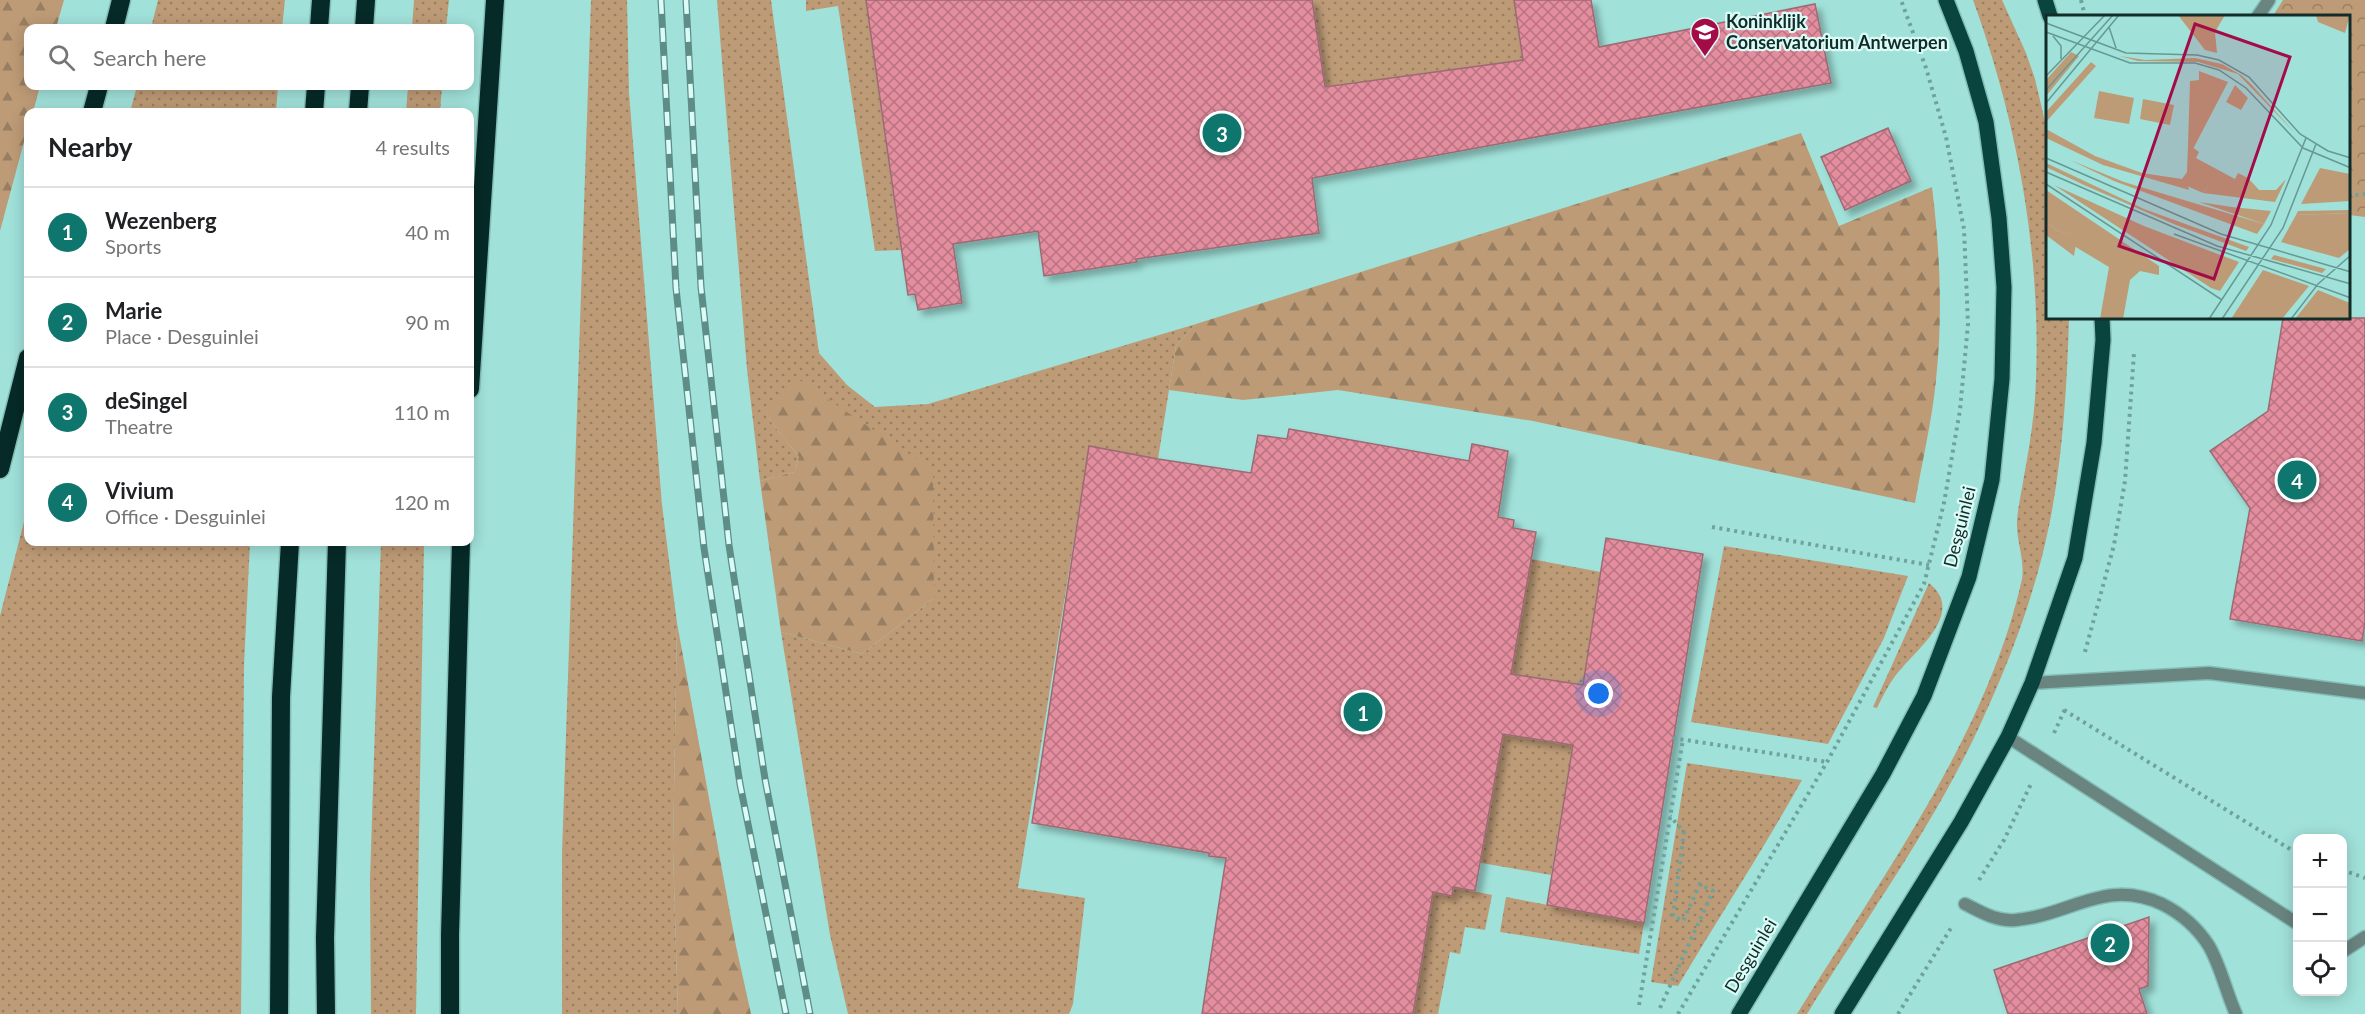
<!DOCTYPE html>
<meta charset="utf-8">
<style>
body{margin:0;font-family:Lato,sans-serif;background:#f6f6f6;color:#202124}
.controls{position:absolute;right:18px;bottom:18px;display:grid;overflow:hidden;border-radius:12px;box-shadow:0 3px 15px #0003}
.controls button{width:54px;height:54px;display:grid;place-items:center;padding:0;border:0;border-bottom:2px solid #e0e0e0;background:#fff;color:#202124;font:30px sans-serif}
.you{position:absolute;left:1599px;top:694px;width:21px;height:21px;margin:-15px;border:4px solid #fff;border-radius:50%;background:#1a73e8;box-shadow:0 0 0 9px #1a73e833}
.badge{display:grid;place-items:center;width:39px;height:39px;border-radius:50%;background:#0f766e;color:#fff;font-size:20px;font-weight:700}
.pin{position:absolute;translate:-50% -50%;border:3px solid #fff;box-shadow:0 2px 6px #0006}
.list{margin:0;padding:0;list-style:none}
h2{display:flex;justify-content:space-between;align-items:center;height:78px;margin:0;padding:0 24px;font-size:26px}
h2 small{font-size:20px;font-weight:400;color:#757577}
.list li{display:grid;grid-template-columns:39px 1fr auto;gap:18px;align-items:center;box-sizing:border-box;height:90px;padding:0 24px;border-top:2px solid #e0e0e0}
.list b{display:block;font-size:22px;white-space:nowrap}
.list p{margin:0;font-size:20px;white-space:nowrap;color:#757577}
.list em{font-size:20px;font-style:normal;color:#757577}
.icon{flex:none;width:33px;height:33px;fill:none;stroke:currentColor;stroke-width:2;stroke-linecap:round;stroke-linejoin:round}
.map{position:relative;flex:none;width:2365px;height:1014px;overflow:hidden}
.search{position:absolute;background:#fff;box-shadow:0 3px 15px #0003;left:24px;top:24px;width:450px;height:66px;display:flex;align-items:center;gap:15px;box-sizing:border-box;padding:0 21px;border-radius:12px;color:#757577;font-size:22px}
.panel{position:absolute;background:#fff;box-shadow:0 3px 15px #0003;left:24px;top:108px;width:450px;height:438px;border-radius:12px}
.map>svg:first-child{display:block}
</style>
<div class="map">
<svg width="2365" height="1014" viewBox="0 0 2365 1014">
<defs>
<pattern id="grass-dots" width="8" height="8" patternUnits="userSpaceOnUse" patternTransform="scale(1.5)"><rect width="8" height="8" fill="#be9b77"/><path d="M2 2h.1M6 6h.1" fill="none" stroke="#997f62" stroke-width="1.8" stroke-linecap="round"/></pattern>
<pattern id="forest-firs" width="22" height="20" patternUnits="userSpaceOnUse" patternTransform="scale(1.5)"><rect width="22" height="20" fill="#be9b77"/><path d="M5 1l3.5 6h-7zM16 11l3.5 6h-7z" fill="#997f62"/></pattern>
<pattern id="park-crowns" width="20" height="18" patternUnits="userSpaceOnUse" patternTransform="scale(1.5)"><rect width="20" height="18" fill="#be9b77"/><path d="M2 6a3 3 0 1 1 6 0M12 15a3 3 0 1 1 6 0" fill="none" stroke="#997f62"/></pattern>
<pattern id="building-cross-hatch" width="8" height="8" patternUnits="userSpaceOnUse" patternTransform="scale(1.5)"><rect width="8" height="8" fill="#e48d9e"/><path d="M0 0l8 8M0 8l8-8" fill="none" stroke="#b77381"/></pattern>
<filter id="shadow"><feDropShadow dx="5.5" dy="5.5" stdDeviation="3" flood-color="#0004"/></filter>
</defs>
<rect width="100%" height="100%" fill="#a0e1d9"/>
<g fill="url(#grass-dots)">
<path d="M158,0H285L282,28H151Z"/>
<path d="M414,0H449L446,28H412Z"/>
<path d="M591,0H627L629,93L662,505L677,623L673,849L678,1014H562V853Z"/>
<path d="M717,0H771L819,353L847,385L875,407L928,404L1196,324L1176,346L1158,459L1089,447L1018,888L1085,898L1073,1004L1069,1014H848L830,935L781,632L862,654L934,598L765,414L799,457L794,472L760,481L747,369Z"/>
<path d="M806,0H866L901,250L875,251L838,6L806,11Z"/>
<path d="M1312,0H1514L1523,60L1320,88Z"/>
<path d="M1973,0H2002L2026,53L2035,79L2047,130V318H2069C2067,386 2063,454 2050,521C2037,587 2013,653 1985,714C1938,820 1868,915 1807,1014H1797C1880,879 1987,736 2022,579C2025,560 2016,540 2017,521C2018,506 2022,490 2024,476C2030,444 2035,412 2036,380C2041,251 2017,121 1973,0Z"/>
<path d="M137,86H278L276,112H130Z"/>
<path d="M408,86H442L440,112H406Z"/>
<path d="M28,506V542H250L244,665L241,1014H0V616Z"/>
<path d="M381,542H424L416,1014H371L370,880Z"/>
<path d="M1724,546L1908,576L1884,638L1828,744L1691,722Z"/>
<path d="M1509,555L1601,572L1583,685L1567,682L1565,698L1490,686Z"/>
<path d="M1929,583C1964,611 1922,645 1902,668C1891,679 1884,694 1877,708L1873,707Z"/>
<path d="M1482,730L1573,745L1551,875L1459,859Z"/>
<path d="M1687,763L1802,780C1763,850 1719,917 1678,986L1651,982Z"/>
<path d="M1453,887L1492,895L1485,930L1465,927L1460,954L1450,952L1438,1014H1413L1433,892L1451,895Z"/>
<path d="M1506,897L1644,923L1639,954L1500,932Z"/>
</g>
<g fill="url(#forest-firs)">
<path d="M0,0H64L56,28H28V86H40L33,112H28V127L0,231Z"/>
<path d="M1801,133L1839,226L1932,187C1940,252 1943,315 1936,380C1932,421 1922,462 1915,503L1533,421L1338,390L1243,400L1169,390L1176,346L1196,324Z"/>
<path d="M795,377L933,470L934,598L862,654L781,632L760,481L794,472L799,457L765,414Z"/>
<path d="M677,623L736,946L751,1014H678L673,849Z"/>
</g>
<path fill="url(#park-crowns)" d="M2283,0H2365V217L2349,215L2348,16H2273Z"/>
<g fill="url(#building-cross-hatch)" stroke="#9d6a73" stroke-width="1.5" filter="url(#shadow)">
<path d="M866,0H1312L1325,87L1523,60L1514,0H1591L1599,47L1815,4L1831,83L1312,178L1319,233L1136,259L1137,262L1044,276L1038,231L953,244L962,303L918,310L915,294L908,295Z"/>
<path d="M1888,128L1911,181L1845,210L1821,157Z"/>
<path d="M2283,318H2365V622L2362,641L2230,619L2250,508L2210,451L2268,411Z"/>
<path d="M1289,429L1469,461L1472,444L1508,451L1498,517L1514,520L1513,528L1536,532L1511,674L1583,685L1606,538L1703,554L1644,923L1547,905L1573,745L1503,734L1475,891L1453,887L1452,896L1433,892L1413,1014H1202L1226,858L1209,856V853L1032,823L1089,446L1158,459L1251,473L1258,435L1287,439Z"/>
<path d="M2149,917L2148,986L2139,989L2147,1014H2008L1994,970Z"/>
</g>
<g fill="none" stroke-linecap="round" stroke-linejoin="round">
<g stroke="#84bdb6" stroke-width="15">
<g id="service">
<path d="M2258,16L2269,0"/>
<path d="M2032,683L2209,673L2365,693"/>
<path d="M2008,737L2298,924"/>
<path d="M1965,904C1981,912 1997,922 2016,920C2071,915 2105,878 2162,904C2182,914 2197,927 2209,946C2221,967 2226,992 2236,1014"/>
<path d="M2342,952L2365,937"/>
</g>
</g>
<g stroke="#84bdb6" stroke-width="18">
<g id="primary">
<path d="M2045,0L2050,16"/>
<path d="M1739,1014L1883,774L1924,696L1969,577L1992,480L2002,379L2004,287L1999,218L1986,122L1966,51L1946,0"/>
<path d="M1842,1014L1961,822L2008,737L2032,683L2075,558L2094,443L2103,340L2102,318"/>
</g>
</g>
<g stroke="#84bdb6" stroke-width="21">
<g id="motorway">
<path d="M114,28L121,0"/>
<path d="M319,28L321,0"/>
<path d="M364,28L366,0"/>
<path d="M92,112L99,86"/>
<path d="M314,112L316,86"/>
<path d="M358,112L360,86"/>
<path d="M470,389L495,0"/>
<path d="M0,469L28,358"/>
<path d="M279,1014L281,697L290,542"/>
<path d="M326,1014L325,938L337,542"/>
<path d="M450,1014V935L461,542"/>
</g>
</g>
<g stroke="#6fa29c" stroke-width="4" stroke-dasharray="3 4.5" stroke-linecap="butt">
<path d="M2081,0L2085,16"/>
<path d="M2348,196L2365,194"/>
<path d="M1712,527L1929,565"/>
<path d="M2085,652L2114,545L2125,481L2134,353"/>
<path d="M2064,710L2298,854"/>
<path d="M2054,733L2066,707"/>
<path d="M1673,738L1827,762"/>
<path d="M2342,870L2365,878"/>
<path d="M1979,880L2004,840L2031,784"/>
<path d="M1639,1005L1683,739"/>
<path d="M1660,1008L1713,891L1700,884L1683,921L1673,916L1684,832L1670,816"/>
<path d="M1678,1014L1827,762L1924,584L1944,503L1960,410L1968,324L1964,229L1946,137L1926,68L1901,0"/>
<path d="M1898,1014L1951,928"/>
</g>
<use href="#service" stroke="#6a8480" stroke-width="12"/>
<use href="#primary" stroke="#09443f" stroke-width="15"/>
<use href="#motorway" stroke="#062a27" stroke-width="18"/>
<g stroke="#5e8d88" stroke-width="7">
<g id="rail">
<path d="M661,0L676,288L704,548L740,784L786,1014"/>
<path d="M686,0L701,287L729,545L765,779L810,1014"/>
</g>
</g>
<use href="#rail" stroke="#dbfbf7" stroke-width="4.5" stroke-dasharray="14" stroke-linecap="butt"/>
</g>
<defs>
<g id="school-pin" transform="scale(1.5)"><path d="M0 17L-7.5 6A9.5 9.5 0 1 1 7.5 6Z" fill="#a30c47" stroke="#dbfbf7"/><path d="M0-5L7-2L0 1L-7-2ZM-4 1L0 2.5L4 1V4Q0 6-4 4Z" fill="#fff"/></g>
</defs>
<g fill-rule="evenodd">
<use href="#school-pin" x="1705" y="32"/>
</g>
<g text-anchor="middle" stroke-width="4.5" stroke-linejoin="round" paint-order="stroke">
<g font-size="18" font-weight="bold" fill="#122c2a" stroke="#dbfbf7" text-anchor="start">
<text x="1726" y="28">Koninklijk<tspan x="1726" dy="21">Conservatorium Antwerpen</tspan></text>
</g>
<g font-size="18" fill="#122c2a" stroke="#dbfbf7">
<text transform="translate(1960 527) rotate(-76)" y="6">Desguinlei</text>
<text transform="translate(1751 956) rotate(-59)" y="6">Desguinlei</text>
</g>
</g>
<g transform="translate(2046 15)">
<rect width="304" height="304" fill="#a0e1d9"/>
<path d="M25,37L33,41L0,81V65ZM74,41L99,45L149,43L176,49L195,60L204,68L248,117L192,59L152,47L92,46ZM189,70L202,83L195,95L180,87ZM53,76L88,83L83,109L48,103ZM97,84L128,90L124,110L94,104ZM0,114L49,141L96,158L136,164L141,157L142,129L153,137L150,143L189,164L192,158L202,163L213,175H230L240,164L229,187L157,178L162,171H142L143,175L57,150L0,123ZM24,145L78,167L218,209L211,219L68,166ZM0,148L98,194L203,232L200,236L130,210L38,170L0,152ZM8,170L98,211L193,247L174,276L165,273ZM304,195V198L250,200L252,196ZM0,206L10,215L31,222L28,241L0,220ZM228,240L280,254L276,258L225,244ZM217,255L263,271L236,304H185ZM272,275L304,288V304H249Z" fill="#be9b77"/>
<path d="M45,47L50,51L0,107V97ZM153,56L182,67L147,134L142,129L144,66L153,65ZM274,153L304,159V186L255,189ZM147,159L159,163L162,171L157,178L134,168ZM0,175L113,251V260L94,256L84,265L77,304H54L63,252L28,231L30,222L10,215L0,206ZM153,187L186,192L225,196L218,209ZM304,198V234L293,243L235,227L250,200Z" fill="#be9b77"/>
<path d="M132,0H179L169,17L171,38L159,35ZM270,0H304L299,18L272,7Z" fill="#be9b77"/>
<path fill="none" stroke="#679993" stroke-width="1.5" d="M0,8L80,38L151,40L173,45L203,62L254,119L282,136L305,143M63,12L70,33M0,17L84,48H149L173,55L200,73L257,133L305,153M7,21L15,31V44M0,61L59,0M0,75L67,0M0,88L73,0M0,143L175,219L305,257M0,157L171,231L305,269M0,169L176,285M128,219L305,283M163,304L225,210L260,123M176,304L237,213L270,129M245,304L272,269L305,240"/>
<path fill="#a30c47" fill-opacity="0.15" stroke="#a30c47" stroke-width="3" d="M149,9L244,42L168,264L73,231Z"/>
<rect width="304" height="304" fill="none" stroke="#122c2a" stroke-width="3"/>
</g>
</svg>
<div class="controls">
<button>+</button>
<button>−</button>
<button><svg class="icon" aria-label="locate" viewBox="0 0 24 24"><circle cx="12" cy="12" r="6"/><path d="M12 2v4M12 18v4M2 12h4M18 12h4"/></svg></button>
</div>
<div class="you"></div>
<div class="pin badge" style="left:1363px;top:712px">1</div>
<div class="pin badge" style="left:2110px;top:943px">2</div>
<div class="pin badge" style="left:1222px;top:133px">3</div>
<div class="pin badge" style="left:2297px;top:480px">4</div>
<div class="search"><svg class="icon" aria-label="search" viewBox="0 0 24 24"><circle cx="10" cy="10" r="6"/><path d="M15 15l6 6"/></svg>Search here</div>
<section class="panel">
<h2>Nearby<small>4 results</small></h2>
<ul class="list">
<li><span class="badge">1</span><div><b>Wezenberg</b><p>Sports</p></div><em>40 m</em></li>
<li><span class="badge">2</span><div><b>Marie</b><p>Place · Desguinlei</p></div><em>90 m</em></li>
<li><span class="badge">3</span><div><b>deSingel</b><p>Theatre</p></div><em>110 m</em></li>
<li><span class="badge">4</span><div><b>Vivium</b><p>Office · Desguinlei</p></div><em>120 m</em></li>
</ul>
</section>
</div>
